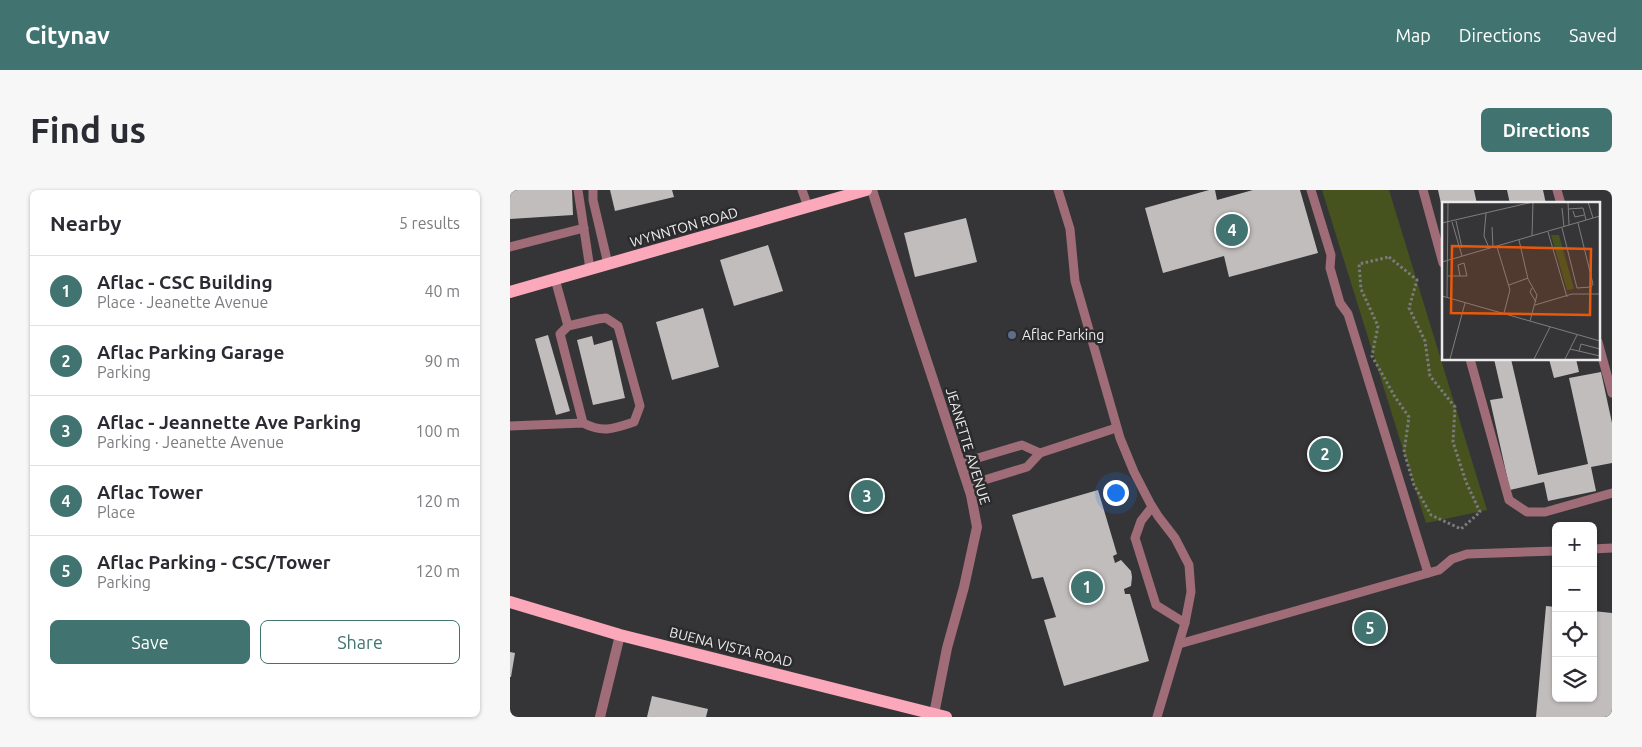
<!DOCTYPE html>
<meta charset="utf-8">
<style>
body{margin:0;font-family:Ubuntu,sans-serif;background:#f7f7f7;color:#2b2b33}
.controls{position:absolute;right:15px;bottom:15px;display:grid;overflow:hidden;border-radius:8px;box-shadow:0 1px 4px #0004}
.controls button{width:45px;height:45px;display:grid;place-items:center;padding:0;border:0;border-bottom:1px solid #e1e1e2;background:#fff;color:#2b2b33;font:25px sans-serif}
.you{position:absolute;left:605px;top:302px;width:18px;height:18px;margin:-12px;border:4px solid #fff;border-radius:50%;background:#1a73e8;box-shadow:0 0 0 8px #1a73e833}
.badge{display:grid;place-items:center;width:32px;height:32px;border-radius:50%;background:#417470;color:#fff;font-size:16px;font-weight:700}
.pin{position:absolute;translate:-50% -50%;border:2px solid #fff;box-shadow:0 1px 5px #0006}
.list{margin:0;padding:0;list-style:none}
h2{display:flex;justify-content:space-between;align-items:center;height:65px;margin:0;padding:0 20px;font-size:21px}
h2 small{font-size:16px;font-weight:400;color:#7c7c81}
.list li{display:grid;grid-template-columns:32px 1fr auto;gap:15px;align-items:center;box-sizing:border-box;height:70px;padding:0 20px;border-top:1px solid #e1e1e2}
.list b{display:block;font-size:19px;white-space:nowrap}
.list p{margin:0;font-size:16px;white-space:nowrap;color:#7c7c81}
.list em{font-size:16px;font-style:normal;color:#7c7c81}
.actions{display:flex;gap:10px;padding:15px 20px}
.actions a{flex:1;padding:11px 0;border:1px solid #417470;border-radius:8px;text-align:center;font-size:18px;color:#417470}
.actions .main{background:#417470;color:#fff}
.icon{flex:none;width:28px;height:28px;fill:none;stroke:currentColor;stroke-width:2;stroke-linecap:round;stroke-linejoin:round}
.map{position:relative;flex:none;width:1102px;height:527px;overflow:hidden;border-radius:8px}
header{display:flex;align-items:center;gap:30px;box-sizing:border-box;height:70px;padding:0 25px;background:#417470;color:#fff}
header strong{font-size:24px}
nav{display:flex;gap:28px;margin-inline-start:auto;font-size:18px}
.intro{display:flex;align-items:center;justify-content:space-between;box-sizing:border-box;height:120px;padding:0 30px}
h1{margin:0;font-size:35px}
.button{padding:12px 22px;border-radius:8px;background:#417470;color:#fff;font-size:18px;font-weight:700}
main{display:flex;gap:30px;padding:0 30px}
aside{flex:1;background:#fff;border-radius:8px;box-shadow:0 1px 4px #0004}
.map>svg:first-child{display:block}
</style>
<header>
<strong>Citynav</strong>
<nav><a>Map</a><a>Directions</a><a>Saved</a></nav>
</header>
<div class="intro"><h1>Find us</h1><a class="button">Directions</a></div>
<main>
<aside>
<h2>Nearby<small>5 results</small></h2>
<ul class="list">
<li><span class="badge">1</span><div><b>Aflac - CSC Building</b><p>Place · Jeanette Avenue</p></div><em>40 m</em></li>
<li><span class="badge">2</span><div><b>Aflac Parking Garage</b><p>Parking</p></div><em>90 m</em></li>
<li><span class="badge">3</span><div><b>Aflac - Jeannette Ave Parking</b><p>Parking · Jeanette Avenue</p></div><em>100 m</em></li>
<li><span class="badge">4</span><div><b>Aflac Tower</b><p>Place</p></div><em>120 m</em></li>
<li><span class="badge">5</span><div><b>Aflac Parking - CSC/Tower</b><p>Parking</p></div><em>120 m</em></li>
</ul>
<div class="actions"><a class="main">Save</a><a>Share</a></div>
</aside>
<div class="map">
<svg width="1102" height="527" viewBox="0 0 1102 527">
<rect width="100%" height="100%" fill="#353537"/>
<path fill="#46531f" d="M812,0H879L977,320L916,333Z"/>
<g fill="#c1bdbc">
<path d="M0,0H62L63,25L0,29Z"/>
<path d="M100,0H162L164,7L105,21Z"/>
<path d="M699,0H705L707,10L743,0H790L808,63L719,87L714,66L653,83L635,18Z"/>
<path d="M928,0H964L967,14H933L932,18Z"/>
<path d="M997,0H1033L1036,14H1000Z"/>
<path d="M456,28L467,72L405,87L394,43Z"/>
<path d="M258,55L273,101L224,116L210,70Z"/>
<path d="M193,118L209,177L162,190L146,132Z"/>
<path d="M38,145L60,221L46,225L25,149Z"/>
<path d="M82,146L84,155L102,150L115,208L83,215L67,150Z"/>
<path d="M984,169H1001L1028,285L1078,274L1059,188L1091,182L1102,233V273L1081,277L1086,301L1038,311L1034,292L1000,300L980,210L993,208Z"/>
<path d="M1039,169H1066L1069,182L1044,188Z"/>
<path d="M588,300L607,364L603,366L605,373L611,370L621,381L622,387L621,396L614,399L615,404H620L639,471L554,496L534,430L546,427L533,387L522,389L502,325Z"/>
<path d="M1036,416L1046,417V508H1083V421L1102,423V527H1026Z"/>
<path d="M0,462L5,463L1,487H0Z"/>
<path d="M142,506L198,519L196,527H137Z"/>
</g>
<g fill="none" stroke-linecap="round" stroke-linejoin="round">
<path stroke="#7b7b7d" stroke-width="3" stroke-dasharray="2.5 2.5" stroke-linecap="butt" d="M879,67L907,90L899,118L915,151L920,186L945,217L943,252L956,292L970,322L951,339L921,325L904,295L894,262L899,227L885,207L862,166L868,136L851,99L849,74Z"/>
<g stroke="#9f6c78" stroke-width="9">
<path d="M68,0L80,79"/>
<path d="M83,0V10L98,74"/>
<path d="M292,0L298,17"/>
<path d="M548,0L560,39L565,91L610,248L624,282L640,313L648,326L665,348L679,375L681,402L675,433L647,527"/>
<path d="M801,0L821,65L820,78L830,113L838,124L918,383"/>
<path d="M913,0L933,73"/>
<path d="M1047,0L1051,14"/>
<path d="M0,57L74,38"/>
<path d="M45,89L58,136"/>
<path d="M1088,152L1102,203"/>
<path d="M960,169L999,310L1017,322H1035L1102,303"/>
<path d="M0,236L73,233C93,243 103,239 124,232L130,216L108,136L96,128L88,129L58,136L50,144L73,233"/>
<path d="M451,273L512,255L530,263"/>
<path d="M458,295L517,277L530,263L606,238"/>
<path d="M642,317L631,331L625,348L646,415L675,433"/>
<path d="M1083,359L1102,358"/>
<path d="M669,454L929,380L942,369L957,364L1046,361"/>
</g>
<g stroke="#9f6c78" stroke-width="10">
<path d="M362,0L403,129L461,305L467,337L454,397L437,458L424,524"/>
<path d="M90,527L110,445"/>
</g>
<g stroke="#fba8bb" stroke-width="12">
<path d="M0,102L356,0"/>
<path d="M0,412L110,445L436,527"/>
</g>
</g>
<circle fill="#5c6f8a" stroke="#2b2b2d" stroke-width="2" cx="502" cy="145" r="5"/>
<g text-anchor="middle" stroke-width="5" stroke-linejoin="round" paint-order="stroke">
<g font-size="14" fill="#ebebec" stroke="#2b2b2d">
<text transform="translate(174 37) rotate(-16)" y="5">WYNNTON ROAD</text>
<text transform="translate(458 256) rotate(73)" y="5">JEANETTE AVENUE</text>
<text transform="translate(221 457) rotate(14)" y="5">BUENA VISTA ROAD</text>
</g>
<g font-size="14" fill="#ebebec" stroke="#2b2b2d" text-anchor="start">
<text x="512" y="150">Aflac Parking</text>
</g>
</g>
<g transform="translate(932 12)">
<rect width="158" height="158" fill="#353537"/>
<path d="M109,33H117L132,87L125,88Z" fill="#46531f"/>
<path fill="none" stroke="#7e7e7f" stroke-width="1" d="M126,0L127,23M146,0L151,16M120,6L122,25M126,7L141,6L144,18M131,9L133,15L142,13M44,11L42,34L47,46M14,19L20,46M10,20L20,54M0,21L91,0M50,25L51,45M120,26L135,86L149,85L151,82L136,21M106,30L125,95M90,34L91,0M77,38L86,77L95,93L88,119M55,45L68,88L62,111M0,60L158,14M6,74H25L22,61L16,63L18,74M67,83L86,76M90,86L88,90L94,100M0,94L158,139M5,95L6,0M93,103L130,92H158M128,147L158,154M137,149L139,142L158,147M8,157L23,101M92,157L108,125M123,157L135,133"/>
<path fill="#e8590c" fill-opacity="0.15" stroke="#e8590c" stroke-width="2.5" d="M10,44L149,47L148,113L9,111Z"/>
<rect width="158" height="158" fill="none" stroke="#ebebec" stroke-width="2.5"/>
</g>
</svg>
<div class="controls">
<button>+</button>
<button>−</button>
<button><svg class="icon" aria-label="locate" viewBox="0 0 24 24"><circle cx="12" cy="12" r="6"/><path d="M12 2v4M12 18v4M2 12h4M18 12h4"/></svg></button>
<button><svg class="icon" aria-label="layers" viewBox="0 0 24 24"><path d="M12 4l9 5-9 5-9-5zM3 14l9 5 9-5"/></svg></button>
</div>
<div class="you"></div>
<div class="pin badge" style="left:577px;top:397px">1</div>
<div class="pin badge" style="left:815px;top:264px">2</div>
<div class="pin badge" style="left:357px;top:306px">3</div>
<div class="pin badge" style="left:722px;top:40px">4</div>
<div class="pin badge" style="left:860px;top:438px">5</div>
</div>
</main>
